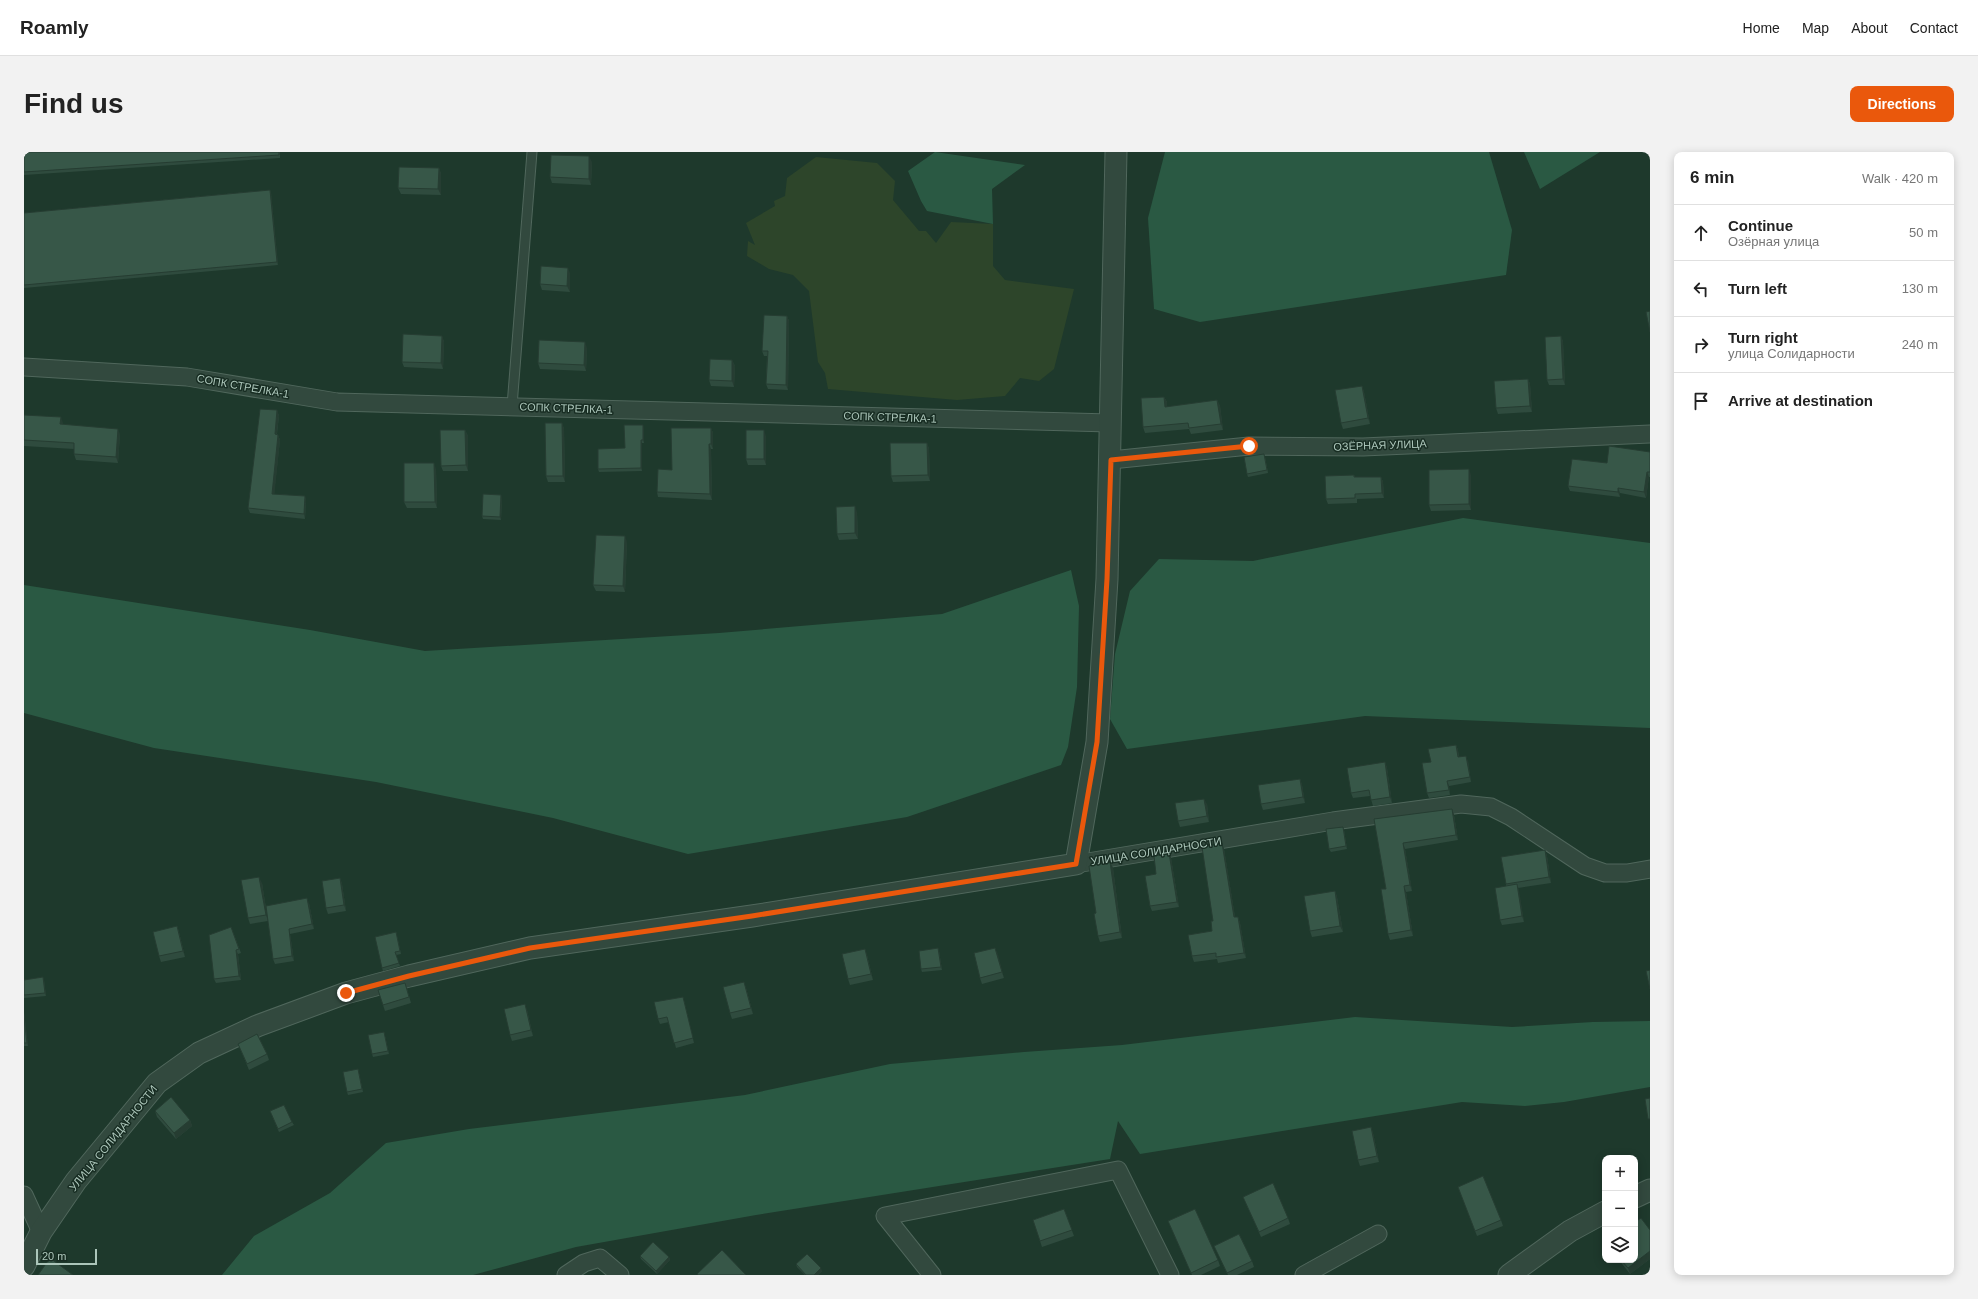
<!DOCTYPE html>
<meta charset="utf-8">
<style>
body{margin:0;font-family:Helvetica,sans-serif;background:#f2f2f2;color:#222}
.controls{position:absolute;right:12px;bottom:12px;display:grid;overflow:hidden;border-radius:8px;box-shadow:0 2px 10px #0003}
.controls button{width:36px;height:36px;display:grid;place-items:center;padding:0;border:0;border-bottom:1px solid #e0e0e0;background:#fff;color:#222;font:20px sans-serif}
.scale{position:absolute;left:12px;bottom:10px;width:61px;box-sizing:border-box;padding-left:4px;border:2px solid #acc6ba;border-top:0;font-size:11px;line-height:14px;white-space:nowrap;color:#acc6ba;-webkit-text-stroke:3px #182d23;paint-order:stroke}
.stop{position:absolute;width:12px;height:12px;margin:-9px;border:3px solid #ea580c;border-radius:50%;background:#fff}
.stop.end{background:#ea580c;border-color:#fff;box-shadow:0 1px 4px #0008}
.list{margin:0;padding:0;list-style:none}
h2{display:flex;justify-content:space-between;align-items:center;height:52px;margin:0;padding:0 16px;font-size:17px}
h2 small{font-size:13px;font-weight:400;color:#767676}
.list li{display:grid;grid-template-columns:26px 1fr auto;gap:12px;align-items:center;box-sizing:border-box;height:56px;padding:0 16px;border-top:1px solid #e0e0e0}
.list b{display:block;font-size:15px;white-space:nowrap}
.list p{margin:0;font-size:13px;white-space:nowrap;color:#767676}
.list em{font-size:13px;font-style:normal;color:#767676}
.icon{flex:none;width:22px;height:22px;fill:none;stroke:currentColor;stroke-width:2;stroke-linecap:round;stroke-linejoin:round}
.map{position:relative;flex:none;width:1626px;height:1123px;overflow:hidden;border-radius:8px}
header{display:flex;align-items:center;gap:24px;box-sizing:border-box;height:56px;padding:0 20px;background:#fff;border-bottom:1px solid #e0e0e0}
header strong{font-size:19px}
nav{display:flex;gap:22px;margin-inline-start:auto;font-size:14px}
.intro{display:flex;align-items:center;justify-content:space-between;box-sizing:border-box;height:96px;padding:0 24px}
h1{margin:0;font-size:28px}
.button{padding:10px 18px;border-radius:8px;background:#ea580c;color:#fff;font-size:14px;font-weight:700}
main{display:flex;gap:24px;padding:0 24px}
aside{flex:1;background:#fff;border-radius:8px;box-shadow:0 2px 10px #0003}
.map>svg:first-child{display:block}
</style>
<header>
<strong>Roamly</strong>
<nav><a>Home</a><a>Map</a><a>About</a><a>Contact</a></nav>
</header>
<div class="intro"><h1>Find us</h1><a class="button">Directions</a></div>
<main>
<div class="map">
<svg width="1626" height="1123" viewBox="0 0 1626 1123">
<rect width="100%" height="100%" fill="#1e392c"/>
<path fill="#2d452a" d="M792,5L853,11L871,29L869,48L895,79H902L912,91L927,70L969,72V114L981,128L1050,137L1030,217L1015,229L996,226L981,244L933,248L804,237L801,221L794,210L785,139L769,123L745,117L723,104L724,89L731,93L722,71L751,54L750,49L761,44L763,26Z"/>
<g fill="#2a5943">
<path d="M911,0L1001,13L968,37L969,72L903,59L897,49L884,19Z"/>
<path d="M1141,0H1465L1488,78L1482,123L1176,170L1130,157L1124,66Z"/>
<path d="M1500,0H1576L1516,37Z"/>
<path d="M1439,366L1626,391V576L1341,564L1103,597L1086,567L1091,502L1106,439L1135,407L1229,409Z"/>
<path d="M1047,418L1055,454L1053,535L1044,595L1037,613L883,665L664,702L529,666L352,630L130,596L0,561V433L286,478L401,499L695,481L918,462Z"/>
<path d="M1331,865L1488,875L1569,870L1626,869V935L1540,950L1501,954L1438,950L1116,1002L1094,969L1086,1007L732,1063L552,1095L449,1123H198L230,1084L306,1041L362,991L445,977L721,943L866,912L1000,900L1098,893Z"/>
</g>
<g fill="none" stroke-linecap="round" stroke-linejoin="round">
<g stroke="#50675c" stroke-width="11">
<path id="service" d="M488,254L508,0"/>
</g>
<g stroke="#50675c" stroke-width="19">
<g id="minor">
<path d="M0,215L163,225L313,250L1086,271"/>
<path d="M1087,308L1225,294L1339,295L1626,282"/>
<path d="M1052,712L1309,669L1437,652L1467,655L1487,665L1561,714L1581,721H1603L1626,717"/>
<path d="M0,1043L17,1080"/>
<path d="M542,1123L560,1111L576,1106L596,1123"/>
<path d="M908,1123L861,1064L1094,1018L1146,1123"/>
<path d="M1280,1123L1354,1082"/>
</g>
</g>
<g stroke="#50675c" stroke-width="23">
<g id="tertiary">
<path d="M1611,1045L1626,1038"/>
<path d="M0,1114L17,1080L52,1029L133,931L175,901L233,874L322,841L385,824L506,796L728,764L1052,712L1073,590L1083,427L1092,0"/>
<path d="M1485,1123L1546,1079L1581,1060"/>
</g>
</g>
<use href="#service" stroke="#32493e" stroke-width="9"/>
<use href="#minor" stroke="#32493e" stroke-width="17"/>
<use href="#tertiary" stroke="#32493e" stroke-width="21"/>
</g>
<g fill="#2f4b3e">
<path d="M0,0H256V6L0,23Z"/>
<path d="M568,10L567,33L528,31L526,25Z"/>
<path d="M415,16L417,22V43L377,42L374,36Z"/>
<path d="M246,38L247,41L254,113L0,136V61Z"/>
<path d="M546,121V140L518,138L516,132Z"/>
<path d="M763,164L765,169L764,238L744,237L742,232L743,204H740L738,199Z"/>
<path d="M418,184L420,190L419,217L380,215L378,210Z"/>
<path d="M1537,184L1539,190L1541,233H1525L1523,228Z"/>
<path d="M563,196L562,219L516,217L514,211Z"/>
<path d="M708,208L711,214L710,235L687,234L685,228Z"/>
<path d="M1504,227L1506,232L1508,260L1474,262L1472,256Z"/>
<path d="M1338,234L1340,240L1346,272L1319,277L1317,271Z"/>
<path d="M1140,245L1143,250V255L1193,248L1196,254L1199,278L1167,282L1165,277L1121,281L1119,275Z"/>
<path d="M253,258L255,264L253,282L254,283L256,288L250,342L281,344L282,349L281,367L226,361L224,356Z"/>
<path d="M0,263L39,271V272L96,282L94,311L52,308L50,302V297L0,294Z"/>
<path d="M538,271L540,277L541,330H524L522,324Z"/>
<path d="M620,276V291H618V319L575,320L574,317L601,296Z"/>
<path d="M687,276L689,281V297H687L688,348L634,345L633,340Z"/>
<path d="M441,278L444,284V319H419L417,314Z"/>
<path d="M742,284V313H724L722,307Z"/>
<path d="M903,291L905,297L906,329L869,330L867,324Z"/>
<path d="M1626,300V325H1625L1622,346L1596,341V345L1546,339L1544,334L1583,311Z"/>
<path d="M1241,305L1244,321L1224,325L1223,322Z"/>
<path d="M412,317L413,356H383L380,350Z"/>
<path d="M1330,323L1331,325H1357L1359,330L1360,346L1333,347V351L1304,352L1302,347Z"/>
<path d="M1447,323V358L1407,359L1405,353Z"/>
<path d="M478,346L477,368L459,367L458,364Z"/>
<path d="M833,360L834,387L815,388L813,382Z"/>
<path d="M603,390L601,440L572,439L569,433Z"/>
<path d="M1432,593L1434,598L1435,605L1444,609L1447,630L1425,634L1426,643L1405,646L1403,641L1407,610Z"/>
<path d="M1361,610L1363,616L1368,651L1349,654L1346,644L1329,646L1327,641Z"/>
<path d="M1276,627L1278,633L1281,651L1239,658L1237,652Z"/>
<path d="M1183,652L1185,670L1156,675L1154,669Z"/>
<path d="M1428,657L1430,663L1434,688L1381,697L1388,739L1382,740L1389,784L1366,788L1364,782L1362,737L1350,667Z"/>
<path d="M1320,678L1323,697L1307,700L1305,697Z"/>
<path d="M1198,691L1200,697L1211,765H1214L1216,771L1222,806L1194,811L1193,807L1170,810L1168,804L1188,779Z"/>
<path d="M1521,698L1523,704L1527,731L1494,736L1500,770L1478,773L1476,768L1482,734V732Z"/>
<path d="M1145,701L1147,706L1155,755L1128,759L1126,754L1132,722Z"/>
<path d="M1086,710L1089,716L1098,786L1076,790L1074,784L1072,761Z"/>
<path d="M316,726L318,732L322,759L304,762L302,756Z"/>
<path d="M238,731L244,769L226,772L224,766Z"/>
<path d="M1311,739L1313,745L1319,780L1288,785L1286,779Z"/>
<path d="M285,751L290,777L266,782L270,809L251,812L249,807L242,754Z"/>
<path d="M153,774L155,780L161,805L137,810L135,804Z"/>
<path d="M207,775L217,801L214,802L217,828L192,831L190,827Z"/>
<path d="M372,780L377,802L372,803L376,814L359,819L358,816Z"/>
<path d="M971,796L980,826L958,832L956,826Z"/>
<path d="M915,799L918,818L898,820L897,817Z"/>
<path d="M843,803L849,828L826,833L824,827Z"/>
<path d="M0,828H20L22,844L0,846Z"/>
<path d="M722,836L729,862L708,867L706,861Z"/>
<path d="M383,837L387,851L361,859L354,838Z"/>
<path d="M660,849L670,891L652,896L645,870L636,872L634,867Z"/>
<path d="M503,858L509,884L488,889L486,883Z"/>
<path d="M0,860L4,894H0Z"/>
<path d="M360,880L365,902L349,905L348,902Z"/>
<path d="M214,892L243,902L245,908L225,918Z"/>
<path d="M334,917L339,940L324,943L323,940Z"/>
<path d="M131,959L166,968L168,974L152,987L133,965Z"/>
<path d="M246,959L268,970L270,973L255,980Z"/>
<path d="M1347,975L1349,981L1355,1010L1336,1014L1334,1008Z"/>
<path d="M1434,1035L1477,1068L1479,1074L1453,1084Z"/>
<path d="M1219,1045L1264,1066L1266,1072L1237,1085Z"/>
<path d="M1040,1057L1050,1084L1018,1095L1009,1068Z"/>
<path d="M1144,1069L1194,1108L1196,1114L1177,1123H1168Z"/>
<path d="M1626,1078V1107L1606,1122L1595,1108H1611Z"/>
<path d="M1190,1094L1228,1109L1230,1115L1213,1123H1204L1193,1100Z"/>
<path d="M616,1104L645,1105L646,1108L633,1122L617,1107Z"/>
<path d="M772,1112L798,1119L794,1123H781L773,1115Z"/>
</g>
<g fill="#263d32">
<path d="M565,4L568,10L567,33L565,27Z"/>
<path d="M415,16L417,22V43L414,37Z"/>
<path d="M246,38L247,41L254,113L253,110Z"/>
<path d="M544,116L546,121V140L543,134Z"/>
<path d="M763,164L765,169L764,238L762,233Z"/>
<path d="M418,184L420,190L419,217L417,211Z"/>
<path d="M1537,184L1539,190L1541,233L1539,227Z"/>
<path d="M561,190L563,196L562,219L560,213Z"/>
<path d="M708,208L711,214L710,235L708,229Z"/>
<path d="M1504,227L1506,232L1508,260L1506,254Z"/>
<path d="M1338,234L1340,240L1346,272L1344,266Z"/>
<path d="M1140,245L1143,250V261L1141,255Z"/>
<path d="M1193,248L1196,254L1199,278L1197,272Z"/>
<path d="M253,258L255,264L252,287L251,282Z"/>
<path d="M37,265L39,271L38,278L36,272Z"/>
<path d="M538,271L540,277L541,330L539,324Z"/>
<path d="M619,273L620,276V291L619,288Z"/>
<path d="M687,276L689,281V297L687,292Z"/>
<path d="M94,277L96,282L94,311L92,305Z"/>
<path d="M441,278L444,284V319L442,313Z"/>
<path d="M740,278L742,284V313L740,307Z"/>
<path d="M254,283L256,288L250,347L248,342Z"/>
<path d="M617,288L618,291V319L617,316Z"/>
<path d="M903,291L905,297L906,329L904,323Z"/>
<path d="M685,292L687,297L688,348L686,342Z"/>
<path d="M410,311L412,317L413,356L411,350Z"/>
<path d="M1445,317L1447,323V358L1445,352Z"/>
<path d="M1623,320L1625,325L1622,346L1620,340Z"/>
<path d="M1357,325L1359,330L1360,346L1358,341Z"/>
<path d="M1594,336L1596,341V345L1594,340Z"/>
<path d="M477,343L478,346L477,368L476,365Z"/>
<path d="M281,344L282,349L281,367L280,362Z"/>
<path d="M831,354L833,360L834,387L831,381Z"/>
<path d="M601,384L603,390L601,440L599,434Z"/>
<path d="M1432,593L1434,598L1435,611Z"/>
<path d="M1442,604L1444,609L1447,630L1446,625Z"/>
<path d="M1361,610L1363,616L1368,651L1366,645Z"/>
<path d="M1276,627L1278,633L1281,651L1279,645Z"/>
<path d="M1423,629L1425,634L1426,643L1425,638Z"/>
<path d="M1180,647L1183,652L1185,670L1183,664Z"/>
<path d="M1428,657L1430,663L1434,688L1432,683Z"/>
<path d="M1319,675L1320,678L1323,697L1322,694Z"/>
<path d="M1198,691L1200,697L1212,771L1210,765Z"/>
<path d="M1379,691L1381,697L1388,739L1386,733Z"/>
<path d="M1521,698L1523,704L1527,731L1525,725Z"/>
<path d="M1145,701L1147,706L1155,755L1153,750Z"/>
<path d="M1086,710L1089,716L1098,786L1096,780Z"/>
<path d="M235,725L238,731L244,769L242,763Z"/>
<path d="M316,726L318,732L322,759L320,753Z"/>
<path d="M1493,732L1495,738L1500,770L1498,764Z"/>
<path d="M1380,734L1382,740L1389,784L1387,778Z"/>
<path d="M1311,739L1313,745L1319,780L1316,774Z"/>
<path d="M283,746L285,751L290,777L288,772Z"/>
<path d="M1214,765L1216,771L1222,806L1220,801Z"/>
<path d="M153,774L155,780L161,805L159,799Z"/>
<path d="M265,777L266,782L270,809L268,804Z"/>
<path d="M914,796L915,799L918,818L917,815Z"/>
<path d="M971,796L974,802L980,826L978,820Z"/>
<path d="M841,797L843,803L849,828L847,822Z"/>
<path d="M212,798L214,802L217,828L215,824Z"/>
<path d="M19,825L20,828L22,844L21,841Z"/>
<path d="M720,830L722,836L729,862L727,856Z"/>
<path d="M501,852L503,858L509,884L507,878Z"/>
<path d="M0,860L4,894L3,891L0,866Z"/>
<path d="M360,880L361,883L365,902L364,899Z"/>
<path d="M166,968L168,974L152,987L150,981Z"/>
<path d="M1347,975L1349,981L1355,1010L1353,1004Z"/>
<path d="M1626,1099V1107L1606,1122L1604,1116Z"/>
<path d="M645,1105L646,1108L633,1122L632,1119Z"/>
<path d="M797,1116L798,1119L794,1123H790Z"/>
</g>
<g fill="#375748" stroke="#263d32">
<path d="M0,0H255V3L0,20Z"/>
<path d="M527,3L565,4V27L526,25Z"/>
<path d="M375,15L415,16L414,37L374,36Z"/>
<path d="M246,38L253,110L0,133V61Z"/>
<path d="M517,114L544,116L543,134L516,132Z"/>
<path d="M1626,159V180L1622,160Z"/>
<path d="M740,163L763,164L762,233L742,232L744,199H738Z"/>
<path d="M379,182L418,184L417,211L378,210Z"/>
<path d="M1537,184L1539,227L1523,228L1521,185Z"/>
<path d="M515,188L561,190L560,213L514,211Z"/>
<path d="M686,207L708,208V229L685,228Z"/>
<path d="M1504,227L1506,254L1472,256L1470,229Z"/>
<path d="M1338,234L1344,266L1317,271L1311,238Z"/>
<path d="M1140,245L1141,255L1193,248L1197,272L1165,276L1164,271L1119,275L1117,246Z"/>
<path d="M236,257L253,258L251,282L254,283L248,342L281,344L280,362L224,356Z"/>
<path d="M0,263L37,265L36,272L94,277L92,305L50,302V291L0,288Z"/>
<path d="M521,271H538L539,324H522Z"/>
<path d="M600,273H619V288H617V316L574,317V297L601,296Z"/>
<path d="M647,276H687V292H685L686,342L633,340L634,317L648,318Z"/>
<path d="M416,278H441L442,313L417,314Z"/>
<rect x="722" y="278" width="18" height="29"/>
<path d="M866,291H903L904,323L867,324Z"/>
<path d="M1585,294L1626,300V320H1623L1620,340L1594,336V340L1544,334L1548,307L1583,311Z"/>
<path d="M1240,302L1243,318L1223,322L1220,305Z"/>
<path d="M380,311H410L411,350H380Z"/>
<path d="M1445,317V352L1405,353V318Z"/>
<path d="M1330,323V325H1357L1358,341L1331,342V346L1302,347L1301,324Z"/>
<path d="M459,342L477,343L476,365L458,364Z"/>
<path d="M831,354V381L813,382L812,355Z"/>
<path d="M572,383L601,384L599,434L569,433Z"/>
<path d="M1432,593L1434,605L1442,604L1446,625L1423,629L1425,638L1403,641L1398,611L1407,610L1404,597Z"/>
<path d="M1361,610L1366,645L1347,648L1345,638L1327,641L1323,616Z"/>
<path d="M1276,627L1279,645L1237,652L1234,633Z"/>
<path d="M1180,647L1183,664L1154,669L1151,651Z"/>
<path d="M1428,657L1432,683L1379,691L1386,733L1380,734L1387,778L1364,782L1357,737H1362L1350,667Z"/>
<path d="M1319,675L1322,694L1305,697L1302,677Z"/>
<path d="M1198,691L1210,765H1214L1220,801L1192,805V801L1168,804L1164,783L1188,779L1187,769H1189L1178,695Z"/>
<path d="M1521,698L1525,725L1482,732L1477,705Z"/>
<path d="M1145,701L1153,750L1126,754L1121,724L1132,722L1130,704Z"/>
<path d="M1086,710L1096,780L1074,784L1070,762L1072,761L1065,714Z"/>
<path d="M235,725L242,763L224,766L217,728Z"/>
<path d="M316,726L320,753L302,756L298,729Z"/>
<path d="M1493,732L1498,764L1476,768L1471,736Z"/>
<path d="M1311,739L1316,774L1286,779L1280,744Z"/>
<path d="M283,746L288,772L265,777L268,804L249,807L242,754Z"/>
<path d="M153,774L159,799L135,804L129,780Z"/>
<path d="M207,775L215,797L212,798L215,824L190,827L185,783Z"/>
<path d="M372,780L376,799L371,800L375,811L358,816L351,785Z"/>
<path d="M914,796L917,815L897,817L895,799Z"/>
<path d="M971,796L978,820L956,826L950,801Z"/>
<path d="M841,797L847,822L824,827L818,802Z"/>
<path d="M1626,818V837L1622,819Z"/>
<path d="M19,825L21,841L0,843V828Z"/>
<path d="M720,830L727,856L706,861L699,835Z"/>
<path d="M381,831L385,845L359,853L354,838Z"/>
<path d="M659,845L669,886L650,891L643,865L634,867L630,850Z"/>
<path d="M501,852L507,878L486,883L480,857Z"/>
<path d="M0,866L3,891H0Z"/>
<path d="M360,880L364,899L348,902L344,883Z"/>
<path d="M233,882L243,902L223,912L214,892Z"/>
<path d="M334,917L338,937L323,940L319,920Z"/>
<path d="M147,945L166,968L150,981L131,959Z"/>
<path d="M1626,946V967H1624L1621,947Z"/>
<path d="M260,953L268,970L254,977L246,959Z"/>
<path d="M1347,975L1353,1004L1334,1008L1328,979Z"/>
<path d="M1459,1024L1477,1068L1451,1079L1434,1035Z"/>
<path d="M1249,1031L1264,1066L1235,1080L1219,1045Z"/>
<path d="M1040,1057L1048,1078L1016,1089L1009,1068Z"/>
<path d="M1171,1057L1194,1108L1167,1121L1144,1069Z"/>
<path d="M1617,1066L1626,1078V1099L1604,1116L1597,1108H1611V1070Z"/>
<path d="M1215,1082L1228,1109L1203,1121L1190,1094Z"/>
<path d="M629,1090L645,1105L632,1119L616,1104Z"/>
<path d="M698,1098L722,1123H674L673,1122Z"/>
<path d="M783,1102L797,1116L790,1123H782L772,1112Z"/>
<path d="M26,1106L49,1123H14Z"/>
</g>
<g fill="none" stroke-linecap="round" stroke-linejoin="round">
<path stroke="#ea580c" stroke-width="5" d="M322,841L385,824L506,796L728,764L1052,712L1073,590L1083,427L1087,308L1225,294"/>
</g>
<g text-anchor="middle" stroke-width="3" stroke-linejoin="round" paint-order="stroke">
<g font-size="11" fill="#acc6ba" stroke="#182d23">
<text transform="translate(219 234) rotate(10)" y="4">СОПК СТРЕЛКА-1</text>
<text transform="translate(542 256) rotate(2)" y="4">СОПК СТРЕЛКА-1</text>
<text transform="translate(866 265) rotate(2)" y="4">СОПК СТРЕЛКА-1</text>
<text transform="translate(1356 293) rotate(-2)" y="4">ОЗЁРНАЯ УЛИЦА</text>
<text transform="translate(1132 699) rotate(-9)" y="4">УЛИЦА СОЛИДАРНОСТИ</text>
<text transform="translate(89 986) rotate(-51)" y="4">УЛИЦА СОЛИДАРНОСТИ</text>
</g>
</g>
</svg>
<div class="controls">
<button>+</button>
<button>−</button>
<button><svg class="icon" aria-label="layers" viewBox="0 0 24 24"><path d="M12 4l9 5-9 5-9-5zM3 14l9 5 9-5"/></svg></button>
</div>
<div class="scale">20 m</div>
<div class="stop" style="left:1225px;top:294px"></div>
<div class="stop end" style="left:322px;top:841px"></div>
</div>
<aside>
<h2>6 min<small>Walk · 420 m</small></h2>
<ul class="list">
<li><svg class="icon" aria-label="ahead" viewBox="0 0 24 24"><path d="M12 20V5M6 11l6-6 6 6"/></svg><div><b>Continue</b><p>Озёрная улица</p></div><em>50 m</em></li>
<li><svg class="icon" aria-label="left" viewBox="0 0 24 24"><path d="M17 20v-9H6M10 6l-5 5 5 5"/></svg><div><b>Turn left</b></div><em>130 m</em></li>
<li><svg class="icon" aria-label="right" viewBox="0 0 24 24"><path d="M7 20v-9h11M14 6l5 5-5 5"/></svg><div><b>Turn right</b><p>улица Солидарности</p></div><em>240 m</em></li>
<li><svg class="icon" aria-label="arrive" viewBox="0 0 24 24"><path d="M6 21V4h12l-3 4 3 4H6"/></svg><div><b>Arrive at destination</b></div></li>
</ul>
</aside>
</main>
